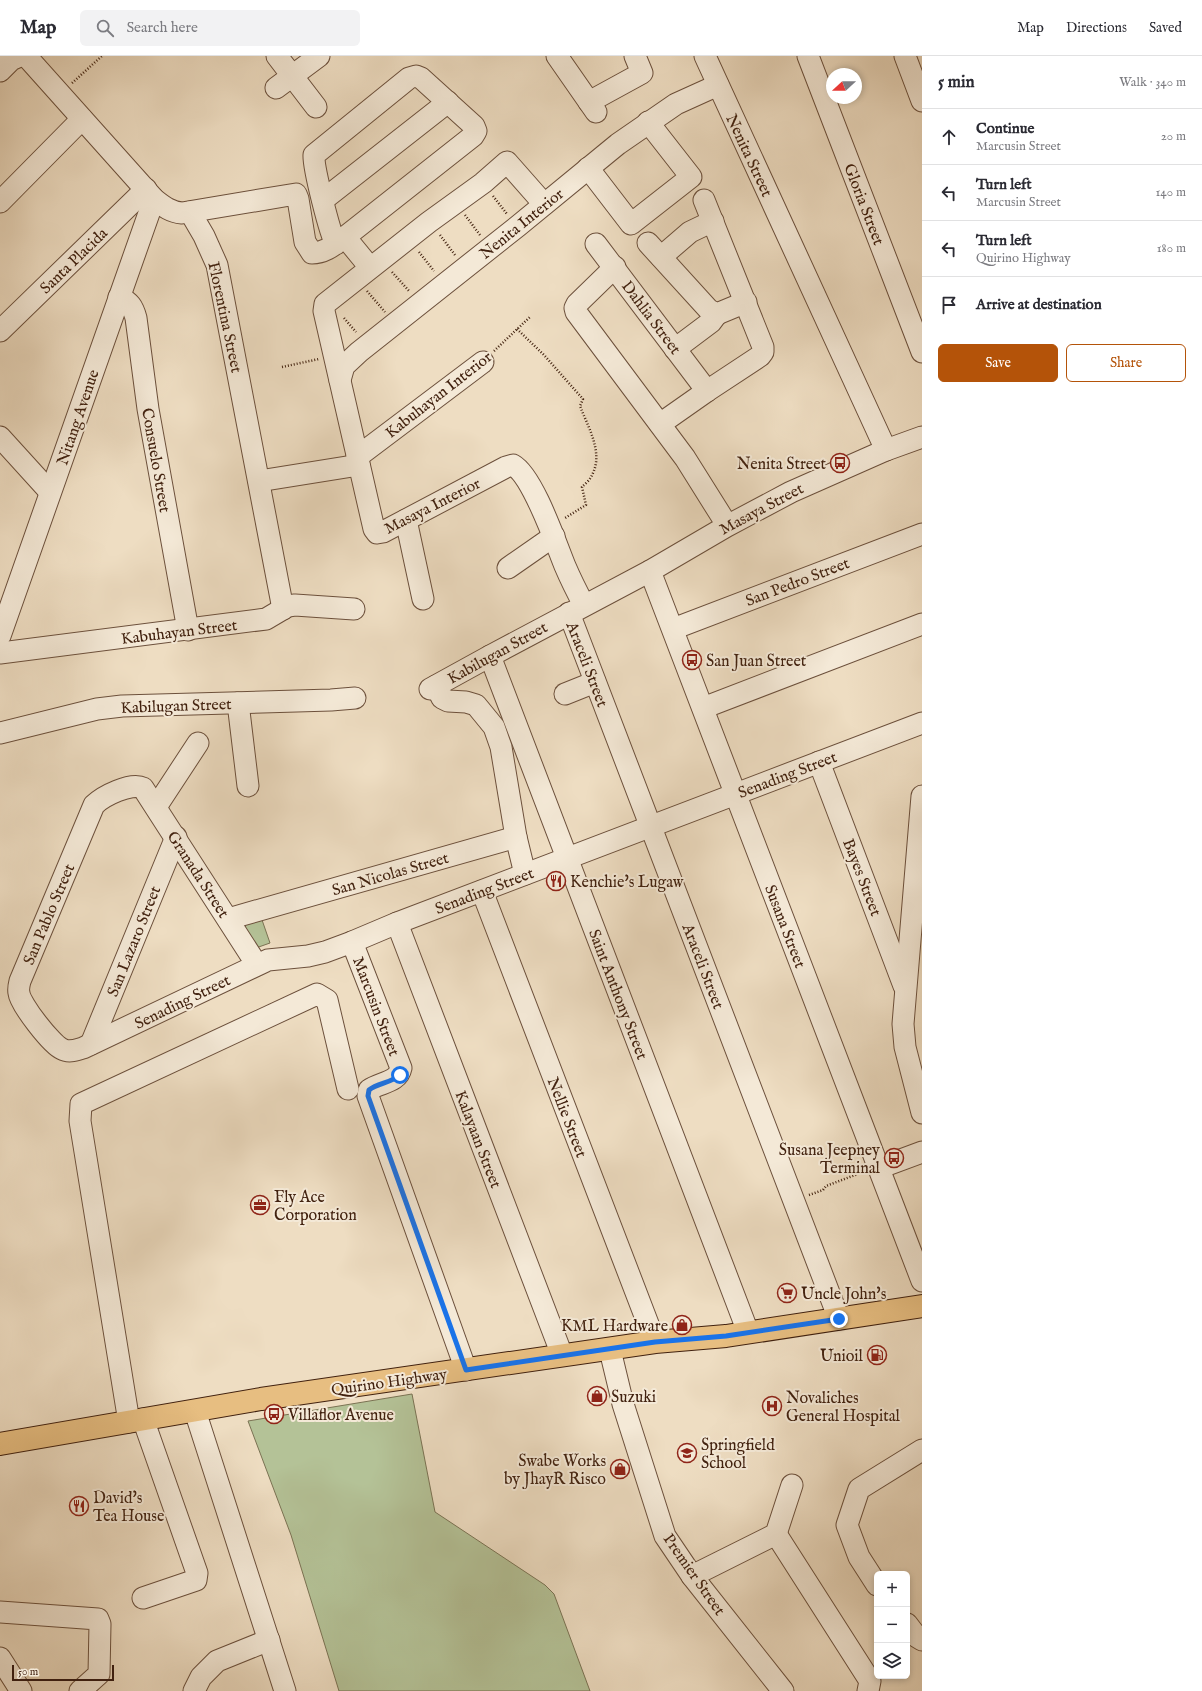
<!DOCTYPE html>
<meta charset="utf-8">
<style>
body{margin:0;font-family:"IM FELL English",serif;background:#f2f2f3;color:#2b2b33}
.controls{position:absolute;right:12px;bottom:12px;display:grid;overflow:hidden;border-radius:6px;box-shadow:0 2px 6px #0003}
.controls button{width:36px;height:36px;display:grid;place-items:center;padding:0;border:0;border-bottom:1px solid #e1e1e2;background:#fff;color:#2b2b33;font:20px sans-serif}
.compass{position:absolute;left:826px;top:12px;width:36px;height:36px;border-radius:50%;background:#fff;box-shadow:0 2px 6px #0003;rotate:249deg}
.scale{position:absolute;left:12px;bottom:10px;width:102px;box-sizing:border-box;padding-left:4px;border:2px solid #41210f;border-top:0;font-size:11px;line-height:14px;white-space:nowrap;color:#41210f;-webkit-text-stroke:3px #f4e9d7;paint-order:stroke}
.stop{position:absolute;width:12px;height:12px;margin:-9px;border:3px solid #1a73e8;border-radius:50%;background:#fff}
.stop.end{background:#1a73e8;border-color:#fff;box-shadow:0 1px 4px #0008}
.list{margin:0;padding:0;list-style:none}
h2{display:flex;justify-content:space-between;align-items:center;height:52px;margin:0;padding:0 16px;font-size:17px}
h2 small{font-size:13px;font-weight:400;color:#7c7c81}
.list li{display:grid;grid-template-columns:26px 1fr auto;gap:12px;align-items:center;box-sizing:border-box;height:56px;padding:0 16px;border-top:1px solid #e1e1e2}
.list b{display:block;font-size:15px;white-space:nowrap}
.list p{margin:0;font-size:13px;white-space:nowrap;color:#7c7c81}
.list em{font-size:13px;font-style:normal;color:#7c7c81}
.actions{display:flex;gap:8px;padding:12px 16px}
.actions a{flex:1;padding:9px 0;border:1px solid #b45309;border-radius:6px;text-align:center;font-size:14px;color:#b45309}
.actions .main{background:#b45309;color:#fff}
.icon{flex:none;width:22px;height:22px;fill:none;stroke:currentColor;stroke-width:2;stroke-linecap:round;stroke-linejoin:round}
.map{position:relative;flex:none;width:922px;height:1635px;overflow:hidden}
header{display:flex;align-items:center;gap:24px;box-sizing:border-box;height:56px;padding:0 20px;background:#fff;border-bottom:1px solid #e1e1e2}
header strong{font-size:19px}
nav{display:flex;gap:22px;margin-inline-start:auto;font-size:14px}
.search{width:280px;height:36px;background:#f2f2f3;display:flex;align-items:center;gap:10px;box-sizing:border-box;padding:0 14px;border-radius:6px;color:#7c7c81;font-size:15px}
main{display:flex}
aside{flex:1;background:#fff}
.map>svg:first-child{display:block}
</style>
<header>
<strong>Map</strong>
<div class="search"><svg class="icon" aria-label="search" viewBox="0 0 24 24"><circle cx="10" cy="10" r="6"/><path d="M15 15l6 6"/></svg>Search here</div>
<nav><a>Map</a><a>Directions</a><a>Saved</a></nav>
</header>
<main>
<div class="map">
<svg width="922" height="1635" viewBox="0 0 922 1635">
<rect width="100%" height="100%" fill="#eeddc2"/>
<filter id="stains"><feTurbulence type="fractalNoise" baseFrequency=".005" numOctaves="4"/><feColorMatrix values="0 0 0 0 .2 0 0 0 0 .09 0 0 0 0 .02 0 0 0 .5 -.17"/></filter>
<radialGradient id="worn" r=".72"><stop offset=".6" stop-color="#630" stop-opacity="0"/><stop offset="1" stop-color="#630" stop-opacity=".3"/></radialGradient>
<g fill="#b4c297" stroke="#7a7253">
<path d="M261,861L270,887L253,893L244,867Z"/>
<path d="M412,1338L435,1456L545,1529L554,1538L590,1635H339L291,1479L248,1365Z"/>
</g>
<g fill="none" stroke-linecap="round" stroke-linejoin="round">
<g stroke="#6c503c" stroke-width="23">
<g id="minor">
<path d="M24,0L27,1L154,143C163,150 170,156 182,157L296,138L298,143L305,186L312,197C325,197 334,189 345,181L473,80L476,75L474,70L421,22L416,20L409,22L314,99C313,111 330,178 336,188"/>
<path d="M277,0L316,51"/>
<path d="M557,0L596,56"/>
<path d="M705,0L886,394"/>
<path d="M808,0L922,296"/>
<path d="M905,0L922,45"/>
<path d="M0,15L11,4L20,0"/>
<path d="M276,32L319,0"/>
<path d="M589,46L642,17L635,0"/>
<path d="M588,112L631,168L691,121L648,66"/>
<path d="M323,144L448,46"/>
<path d="M0,146L82,63"/>
<path d="M544,148L507,106L483,127L429,166L325,248L324,255L374,473L377,477L383,476L506,411L513,409C533,420 556,488 565,510C571,524 577,536 584,549"/>
<path d="M190,156L204,180L217,209L283,553"/>
<path d="M345,181L368,209"/>
<path d="M648,187L709,254L717,258L746,246"/>
<path d="M596,188L707,335"/>
<path d="M661,201L690,176L713,165"/>
<path d="M615,211L577,248L575,252L576,256L685,402L722,461"/>
<path d="M119,241C130,246 133,251 136,262L148,353L188,574"/>
<path d="M0,275L146,133"/>
<path d="M675,293L711,266L717,258"/>
<path d="M340,324L344,310L359,296L518,170L618,88L676,48L718,29"/>
<path d="M660,368L707,335L760,300L763,296V291L704,144"/>
<path d="M0,381L50,436"/>
<path d="M357,401L483,306"/>
<path d="M259,425L359,409"/>
<path d="M406,464L423,543"/>
<path d="M508,512L554,480"/>
<path d="M650,515L922,1225"/>
<path d="M569,557L839,1263"/>
<path d="M673,573L922,478"/>
<path d="M0,580L154,143"/>
<path d="M0,597L266,563L288,550L295,549L354,553"/>
<path d="M490,600L748,1276"/>
<path d="M436,630L442,642L448,645L466,646L476,649L494,671L501,691L516,781L525,818"/>
<path d="M430,633L490,600L650,515L727,470L791,436L886,394L922,381"/>
<path d="M565,638L595,626"/>
<path d="M238,647L248,730"/>
<path d="M703,652L922,568"/>
<path d="M0,677L97,653L122,650L331,644L355,642"/>
<path d="M819,706L904,930"/>
<path d="M922,740L903,968L905,991L922,1057"/>
<path d="M156,751L198,687"/>
<path d="M482,835L655,1286"/>
<path d="M228,863L516,781"/>
<path d="M397,867L562,1299"/>
<path d="M352,886L401,1012C398,1027 380,1026 369,1034L368,1040L466,1314"/>
<path d="M257,909L143,732C131,726 103,740 94,749L20,925C19,929 18,933 19,937C20,948 52,989 62,993C69,997 76,994 83,992L268,904L308,900L325,896L352,886L397,867L922,667"/>
<path d="M91,988L176,781"/>
<path d="M879,1112L922,1096"/>
<path d="M610,1294L623,1348L665,1480L692,1520L783,1635"/>
<path d="M195,1355L285,1635"/>
<path d="M129,1366L80,1065L81,1048L317,938L327,944L348,1033"/>
<path d="M776,1478L870,1625L868,1635"/>
<path d="M692,1520L776,1478L792,1429"/>
<path d="M877,1529L859,1501L847,1469L859,1433L922,1394"/>
<path d="M143,1542L196,1524L197,1517L143,1363"/>
<path d="M0,1556L98,1563L100,1568L99,1618L80,1635"/>
<path d="M907,1568L917,1581L922,1584"/>
<path d="M0,1602L21,1635"/>
<path d="M194,1635L201,1621L217,1605L269,1584"/>
</g>
</g>
<g stroke="#41210f" stroke-width="24">
<path id="major" d="M0,1388L261,1343L655,1286L726,1280L922,1250"/>
</g>
<g stroke="#41210f" stroke-width="2.5" stroke-dasharray="1 2" stroke-linecap="butt">
<path d="M72,27L102,0"/>
<path d="M493,140L507,158"/>
<path d="M465,159L480,179"/>
<path d="M440,179L455,199"/>
<path d="M419,196L434,215"/>
<path d="M392,216L410,236"/>
<path d="M367,235L385,256"/>
<path d="M344,262L356,276"/>
<path d="M517,273L544,299L583,343L580,350C588,371 604,397 592,419C590,424 585,428 582,431L586,449L565,462"/>
<path d="M494,295L531,260"/>
<path d="M282,311L319,303"/>
<path d="M809,1139L823,1134L826,1130L863,1116"/>
</g>
<use href="#minor" stroke="#f4e9d7" stroke-width="21"/>
<use href="#major" stroke="#e7be81" stroke-width="22"/>
</g>
<g fill="none" stroke-linecap="round" stroke-linejoin="round">
<path stroke="#1a73e8" stroke-width="5" d="M400,1019C391,1027 378,1027 369,1034L368,1040L466,1314L655,1286L726,1280L839,1263"/>
</g>
<defs>
<g id="bus-ring" transform="scale(1)"><circle r="9.5" fill="#f4e9d7" stroke="#8f2418" stroke-width="1.5"/><path d="M-5-6H5V4H4V6H2V4H-2V6H-4V4H-5ZM-3.5-4V0h7V-4ZM-3.5 1.2v1.5H-2V1.2ZM2 1.2v1.5H3.5V1.2Z" fill="#8f2418"/></g>
<g id="restaurant-ring" transform="scale(1)"><circle r="9.5" fill="#f4e9d7" stroke="#8f2418" stroke-width="1.5"/><path d="M-5-6h1v4h1v-4h1v4h1v-4h1v5L-1.5 .5V6h-2V.5L-5-1ZM5-6V6H3V1.5H1.5Q1.5-4 5-6Z" fill="#8f2418"/></g>
<g id="office-ring" transform="scale(1)"><circle r="9.5" fill="#f4e9d7" stroke="#8f2418" stroke-width="1.5"/><path d="M-6-3h4V-5.5h4V-3h4V5H-6ZM-1-4.5V-3h2v-1.5ZM-6 0V1H6V0Z" fill="#8f2418"/></g>
<g id="supermarket-ring" transform="scale(1)"><circle r="9.5" fill="#f4e9d7" stroke="#8f2418" stroke-width="1.5"/><path d="M-6-5.5h2.5l.6 2H6L4.5 2H-2.5L-4.4-4H-6ZM-1.5 3.2a1.3 1.3 0 1 0 .1 0ZM3 3.2a1.3 1.3 0 1 0 .1 0Z" fill="#8f2418"/></g>
<g id="shop-ring" transform="scale(1)"><circle r="9.5" fill="#f4e9d7" stroke="#8f2418" stroke-width="1.5"/><path d="M-5-2.5h2.3a2.7 3.5 0 0 1 5.4 0H5L5.5 6h-11ZM-1.5-2.5h3a1.5 2.3 0 0 0-3 0Z" fill="#8f2418"/></g>
<g id="fuel-ring" transform="scale(1)"><circle r="9.5" fill="#f4e9d7" stroke="#8f2418" stroke-width="1.5"/><path d="M-5.5-6h7V0h2V4h1.3V-2.5L3-4.5l.8-.8L6-3V5H2.5V1h-1V6h-7ZM-4.2-4.7v3.2H.2V-4.7Z" fill="#8f2418"/></g>
<g id="hospital-ring" transform="scale(1)"><circle r="9.5" fill="#f4e9d7" stroke="#8f2418" stroke-width="1.5"/><path d="M-5-5h3v3.5h4V-5h3V5h-3V1.5h-4V5h-3Z" fill="#8f2418"/></g>
<g id="school-ring" transform="scale(1)"><circle r="9.5" fill="#f4e9d7" stroke="#8f2418" stroke-width="1.5"/><path d="M0-5L7-2L0 1L-7-2ZM-4 1L0 2.5L4 1V4Q0 6-4 4Z" fill="#8f2418"/></g>
</defs>
<g fill-rule="evenodd">
<use href="#bus-ring" x="840" y="407"/>
<use href="#bus-ring" x="692" y="604"/>
<use href="#restaurant-ring" x="556" y="825"/>
<use href="#bus-ring" x="894" y="1102"/>
<use href="#office-ring" x="260" y="1149"/>
<use href="#supermarket-ring" x="787" y="1237"/>
<use href="#shop-ring" x="682" y="1269"/>
<use href="#fuel-ring" x="877" y="1299"/>
<use href="#shop-ring" x="597" y="1340"/>
<use href="#hospital-ring" x="772" y="1350"/>
<use href="#bus-ring" x="274" y="1358"/>
<use href="#school-ring" x="687" y="1397"/>
<use href="#shop-ring" x="620" y="1413"/>
<use href="#restaurant-ring" x="79" y="1450"/>
</g>
<g text-anchor="middle" stroke-width="4" stroke-linejoin="round" paint-order="stroke">
<g font-size="16" fill="#41210f" stroke="#f4e9d7">
<text transform="translate(750 99) rotate(65)" y="6">Nenita Street</text>
<text transform="translate(865 148) rotate(69)" y="6">Gloria Street</text>
<text transform="translate(521 167) rotate(-39)" y="6">Nenita Interior</text>
<text transform="translate(73 204) rotate(-44)" y="6">Santa Placida</text>
<text transform="translate(226 261) rotate(78)" y="6">Florentina Street</text>
<text transform="translate(652 261) rotate(53)" y="6">Dahlia Street</text>
<text transform="translate(438 338) rotate(-38)" y="6">Kabuhayan Interior</text>
<text transform="translate(77 361) rotate(-71)" y="6">Nitang Avenue</text>
<text transform="translate(157 404) rotate(80)" y="6">Consuelo Street</text>
<text transform="translate(432 449) rotate(-27)" y="6">Masaya Interior</text>
<text transform="translate(761 452) rotate(-28)" y="6">Masaya Street</text>
<text transform="translate(797 525) rotate(-21)" y="6">San Pedro Street</text>
<text transform="translate(179 575) rotate(-7)" y="6">Kabuhayan Street</text>
<text transform="translate(497 596) rotate(-29)" y="6">Kabilugan Street</text>
<text transform="translate(588 608) rotate(69)" y="6">Araceli Street</text>
<text transform="translate(176 649) rotate(-2)" y="6">Kabilugan Street</text>
<text transform="translate(787 718) rotate(-21)" y="6">Senading Street</text>
<text transform="translate(390 817) rotate(-16)" y="6">San Nicolas Street</text>
<text transform="translate(199 818) rotate(57)" y="6">Granada Street</text>
<text transform="translate(863 821) rotate(69)" y="6">Bayes Street</text>
<text transform="translate(484 834) rotate(-21)" y="6">Senading Street</text>
<text transform="translate(48 858) rotate(-67)" y="6">San Pablo Street</text>
<text transform="translate(786 870) rotate(69)" y="6">Susana Street</text>
<text transform="translate(133 885) rotate(-68)" y="6">San Lazaro Street</text>
<text transform="translate(704 910) rotate(69)" y="6">Araceli Street</text>
<text transform="translate(619 938) rotate(69)" y="6">Saint Anthony Street</text>
<text transform="translate(182 945) rotate(-26)" y="6">Senading Street</text>
<text transform="translate(377 950) rotate(69)" y="6">Marcusin Street</text>
<text transform="translate(568 1061) rotate(69)" y="6">Nellie Street</text>
<text transform="translate(479 1083) rotate(69)" y="6">Kalayaan Street</text>
<text transform="translate(389 1325) rotate(-8)" y="6">Quirino Highway</text>
<text transform="translate(695 1518) rotate(55)" y="6">Premier Street</text>
</g>
<g font-size="16" fill="#41210f" stroke="#f4e9d7" text-anchor="start">
<text x="826" y="413" text-anchor="end">Nenita Street</text>
<text x="706" y="610">San Juan Street</text>
<text x="570" y="831">Kenchie's Lugaw</text>
<text x="880" y="1099" text-anchor="end">Susana Jeepney<tspan x="880" dy="18">Terminal</tspan></text>
<text x="274" y="1146">Fly Ace<tspan x="274" dy="18">Corporation</tspan></text>
<text x="801" y="1243">Uncle John's</text>
<text x="668" y="1275" text-anchor="end">KML Hardware</text>
<text x="863" y="1305" text-anchor="end">Unioil</text>
<text x="611" y="1346">Suzuki</text>
<text x="786" y="1347">Novaliches<tspan x="786" dy="18">General Hospital</tspan></text>
<text x="288" y="1364">Villaflor Avenue</text>
<text x="701" y="1394">Springfield<tspan x="701" dy="18">School</tspan></text>
<text x="606" y="1410" text-anchor="end">Swabe Works<tspan x="606" dy="18">by JhayR Risco</tspan></text>
<text x="93" y="1447">David's<tspan x="93" dy="18">Tea House</tspan></text>
</g>
</g>
<rect width="100%" height="100%" filter="url(#stains)"/>
<rect width="100%" height="100%" fill="url(#worn)"/>
</svg>
<div class="controls">
<button>+</button>
<button>−</button>
<button><svg class="icon" aria-label="layers" viewBox="0 0 24 24"><path d="M12 4l9 5-9 5-9-5zM3 14l9 5 9-5"/></svg></button>
</div>
<svg class="compass" viewBox="-18 -18 36 36"><path d="M0-13l5 13h-10z" fill="#e53935"/><path d="M0 13l5-13h-10z" fill="#7c7c81"/></svg>
<div class="scale">50 m</div>
<div class="stop" style="left:400px;top:1019px"></div>
<div class="stop end" style="left:839px;top:1263px"></div>
</div>
<aside>
<h2>5 min<small>Walk · 340 m</small></h2>
<ul class="list">
<li><svg class="icon" aria-label="ahead" viewBox="0 0 24 24"><path d="M12 20V5M6 11l6-6 6 6"/></svg><div><b>Continue</b><p>Marcusin Street</p></div><em>20 m</em></li>
<li><svg class="icon" aria-label="left" viewBox="0 0 24 24"><path d="M17 20v-9H6M10 6l-5 5 5 5"/></svg><div><b>Turn left</b><p>Marcusin Street</p></div><em>140 m</em></li>
<li><svg class="icon" aria-label="left" viewBox="0 0 24 24"><path d="M17 20v-9H6M10 6l-5 5 5 5"/></svg><div><b>Turn left</b><p>Quirino Highway</p></div><em>180 m</em></li>
<li><svg class="icon" aria-label="arrive" viewBox="0 0 24 24"><path d="M6 21V4h12l-3 4 3 4H6"/></svg><div><b>Arrive at destination</b></div></li>
</ul>
<div class="actions"><a class="main">Save</a><a>Share</a></div>
</aside>
</main>
